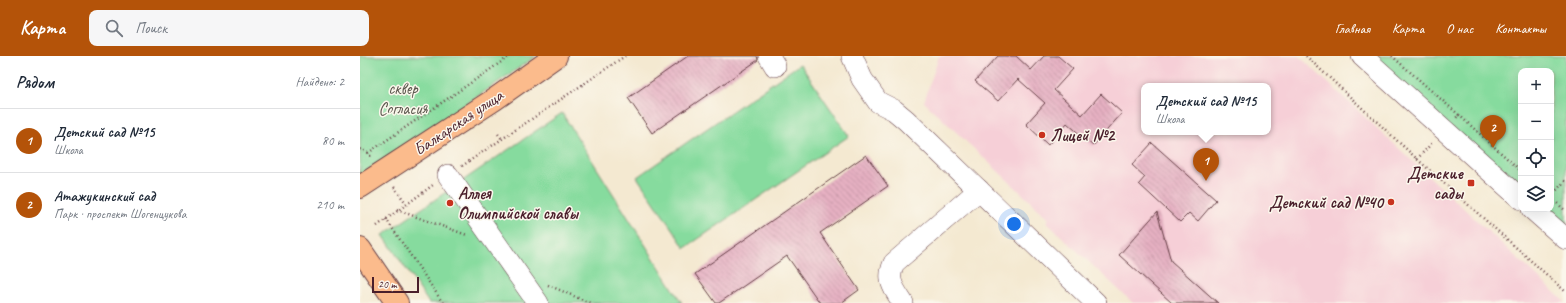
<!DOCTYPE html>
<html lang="ru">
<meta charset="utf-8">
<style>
body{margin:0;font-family:Caveat,sans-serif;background:#f6f6f7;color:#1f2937}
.controls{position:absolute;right:12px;top:12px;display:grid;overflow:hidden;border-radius:8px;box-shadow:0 4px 16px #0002}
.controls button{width:36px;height:36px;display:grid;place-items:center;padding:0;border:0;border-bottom:1px solid #e0e1e3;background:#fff;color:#1f2937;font:20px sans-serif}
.scale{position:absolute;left:12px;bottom:10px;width:47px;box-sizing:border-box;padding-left:4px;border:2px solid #4a1f2b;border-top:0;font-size:11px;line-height:14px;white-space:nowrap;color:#4a1f2b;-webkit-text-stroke:3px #fbf7ec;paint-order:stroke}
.you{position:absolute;left:654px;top:168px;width:14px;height:14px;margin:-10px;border:3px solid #fff;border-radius:50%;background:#1a73e8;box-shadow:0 0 0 6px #1a73e833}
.badge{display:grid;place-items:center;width:26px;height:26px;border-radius:50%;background:#b45309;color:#fff;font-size:13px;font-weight:700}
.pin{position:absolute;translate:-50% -33px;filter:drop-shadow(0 1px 2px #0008)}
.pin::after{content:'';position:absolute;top:21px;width:14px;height:12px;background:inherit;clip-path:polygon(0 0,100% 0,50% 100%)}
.popup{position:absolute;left:781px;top:27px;width:130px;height:52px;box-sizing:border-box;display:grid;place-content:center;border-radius:8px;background:#fff;filter:drop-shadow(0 1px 3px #0005);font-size:13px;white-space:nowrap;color:#747a83}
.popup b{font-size:15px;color:#1f2937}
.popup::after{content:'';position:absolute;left:50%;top:100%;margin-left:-8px;border:8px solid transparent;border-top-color:#fff}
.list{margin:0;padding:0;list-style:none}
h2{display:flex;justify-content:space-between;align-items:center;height:52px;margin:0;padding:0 16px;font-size:17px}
h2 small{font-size:13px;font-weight:400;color:#747a83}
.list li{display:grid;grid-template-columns:26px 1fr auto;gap:12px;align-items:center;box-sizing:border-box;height:64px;padding:0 16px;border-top:1px solid #e0e1e3}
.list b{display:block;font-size:15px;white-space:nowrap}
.list p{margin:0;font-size:13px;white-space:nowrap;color:#747a83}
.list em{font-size:13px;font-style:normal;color:#747a83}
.icon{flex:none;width:22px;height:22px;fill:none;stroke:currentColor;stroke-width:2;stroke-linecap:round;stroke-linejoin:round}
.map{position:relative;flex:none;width:1206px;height:247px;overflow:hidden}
header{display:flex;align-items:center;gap:24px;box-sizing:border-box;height:56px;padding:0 20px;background:#b45309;color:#fff}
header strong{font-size:19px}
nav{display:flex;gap:22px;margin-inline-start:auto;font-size:14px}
.search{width:280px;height:36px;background:#f6f6f7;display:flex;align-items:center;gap:10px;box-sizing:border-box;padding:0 14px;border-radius:8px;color:#747a83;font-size:15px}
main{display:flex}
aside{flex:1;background:#fff}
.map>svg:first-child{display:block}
</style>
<header>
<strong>Карта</strong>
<div class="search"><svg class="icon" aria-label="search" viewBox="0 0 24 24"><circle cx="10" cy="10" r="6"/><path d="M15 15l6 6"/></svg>Поиск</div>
<nav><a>Главная</a><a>Карта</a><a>О нас</a><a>Контакты</a></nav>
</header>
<main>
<aside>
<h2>Рядом<small>Найдено: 2</small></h2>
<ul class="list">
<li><span class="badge">1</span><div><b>Детский сад №15</b><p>Школа</p></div><em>80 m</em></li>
<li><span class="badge">2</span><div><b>Атажукинский сад</b><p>Парк · проспект Шогенцукова</p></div><em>210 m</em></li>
</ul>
</aside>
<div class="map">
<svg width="1206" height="247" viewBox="0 0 1206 247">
<defs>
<pattern id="building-back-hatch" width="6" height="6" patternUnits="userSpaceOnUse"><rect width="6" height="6" fill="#e6b0c2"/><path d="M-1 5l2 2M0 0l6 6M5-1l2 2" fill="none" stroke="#bc8f9e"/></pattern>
</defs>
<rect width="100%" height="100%" fill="#fbf7ec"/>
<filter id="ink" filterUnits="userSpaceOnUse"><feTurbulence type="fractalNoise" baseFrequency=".025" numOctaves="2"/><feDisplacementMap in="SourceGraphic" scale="8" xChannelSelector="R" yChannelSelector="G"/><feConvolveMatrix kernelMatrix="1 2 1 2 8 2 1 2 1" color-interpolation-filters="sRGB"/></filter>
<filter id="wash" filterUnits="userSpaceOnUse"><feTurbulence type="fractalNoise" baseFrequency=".012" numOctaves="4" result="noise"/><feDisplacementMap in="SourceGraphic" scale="16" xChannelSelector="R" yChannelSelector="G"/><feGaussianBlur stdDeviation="0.9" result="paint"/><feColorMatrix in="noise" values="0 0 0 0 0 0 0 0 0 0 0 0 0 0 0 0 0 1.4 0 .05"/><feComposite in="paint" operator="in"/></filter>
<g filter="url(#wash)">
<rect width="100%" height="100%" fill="#f4e9d1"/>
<path fill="#f6cfd7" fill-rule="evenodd" d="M579,0H939L1206,247H773L686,166L689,163L564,46ZM784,30H908V76H784Z"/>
<g fill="#86db9e" stroke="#687d64">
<path d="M0,0H176L28,102L0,119Z"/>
<path d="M1002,0H1206V183L1172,153H1191V15H1161V143Z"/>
<path d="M440,8L489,80L325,192L277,121Z"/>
<path d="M202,57L322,247H69L23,179Z"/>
</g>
<g id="blocks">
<g fill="url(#building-back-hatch)">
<path d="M328,0H397L398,4L292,77L268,42Z"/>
<path d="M638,0H656L671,14L684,0H698L713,13L694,34L722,59L741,38L762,57L733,90L707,67L688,89L666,68L685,47L658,23L638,45L615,25Z"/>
<path d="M792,87L856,144L838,165L829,157L820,166L779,128L785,121L772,109Z"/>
<path d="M506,99L528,130L460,177L499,234L481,247H460L427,200L359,247H356L335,218Z"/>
<path d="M797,156L811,205L858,247H812L759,199Z"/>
</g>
</g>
</g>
<g filter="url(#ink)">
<use href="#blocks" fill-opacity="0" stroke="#643d44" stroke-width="1"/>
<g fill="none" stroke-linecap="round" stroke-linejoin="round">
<g stroke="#643d44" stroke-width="22">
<g id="minor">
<path d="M409,0L415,10"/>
<path d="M492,0L502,23L518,46L534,54L546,64L736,247"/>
<path d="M1002,0L1161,143"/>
<path d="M88,119L178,247"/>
<path d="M1172,153L1206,183"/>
<path d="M543,247C534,233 526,224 534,207L619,134"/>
</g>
</g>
<g stroke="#643d44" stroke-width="24">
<g id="major">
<path d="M0,131L135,43L196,0"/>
<path d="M0,193L37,247"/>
</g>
</g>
<g stroke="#643d44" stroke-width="2.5" stroke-dasharray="1 3" stroke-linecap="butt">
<path d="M946,0L1057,103L1206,236"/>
<path d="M1032,0L1099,59L1096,62"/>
<path d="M1099,59L1161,115"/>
<path d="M138,78L142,83"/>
<path d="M0,93L8,97L12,102"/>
<path d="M8,97L150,0"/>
<path d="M1057,103L1072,87"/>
<path d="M102,110L265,0"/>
<path d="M34,131L46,147"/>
<path d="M1191,140L1206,124"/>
<path d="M1191,142L1206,155"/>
<path d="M37,154L107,179"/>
<path d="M26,163L83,247"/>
<path d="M17,170L73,129"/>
<path d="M188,229L230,247"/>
</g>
<use href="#minor" stroke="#fff" stroke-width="21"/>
<use href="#major" stroke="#fbbb8c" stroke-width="22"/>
</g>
</g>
<g fill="#c8321e" stroke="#fbf7ec" stroke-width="1.5">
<circle cx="682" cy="79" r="4"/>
<rect x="1107" y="123" width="8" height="8" rx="2"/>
<circle cx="1031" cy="146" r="4"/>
<circle cx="90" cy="147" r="4"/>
</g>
<g text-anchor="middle" stroke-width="3" stroke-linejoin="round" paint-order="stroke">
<g font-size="17" fill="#5c574e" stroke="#fbf7ec">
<text x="43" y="38">сквер<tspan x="43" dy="20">Согласия</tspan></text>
</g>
<g font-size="17" fill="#4a1f2b" stroke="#fbf7ec">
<text transform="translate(98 66) rotate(-34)" y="6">Балкарская улица</text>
</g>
<g font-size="17" font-weight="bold" fill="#4a1f2b" stroke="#fbf7ec" text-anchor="start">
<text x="690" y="85">Лицей №2</text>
<text x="1103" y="123" text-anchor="end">Детские<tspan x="1103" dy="20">сады</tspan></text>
<text x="98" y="143">Аллея<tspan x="98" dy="20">Олимпийской славы</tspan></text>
<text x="1023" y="152" text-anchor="end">Детский сад №40</text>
</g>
</g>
</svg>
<div class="controls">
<button>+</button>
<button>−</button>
<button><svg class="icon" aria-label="locate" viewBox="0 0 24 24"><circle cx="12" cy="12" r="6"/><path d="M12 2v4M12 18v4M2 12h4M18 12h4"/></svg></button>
<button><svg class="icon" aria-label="layers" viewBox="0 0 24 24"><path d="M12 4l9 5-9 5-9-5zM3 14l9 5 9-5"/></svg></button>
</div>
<div class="scale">20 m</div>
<div class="you"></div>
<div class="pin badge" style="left:846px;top:125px">1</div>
<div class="popup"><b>Детский сад №15</b>Школа</div>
<div class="pin badge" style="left:1133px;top:92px">2</div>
</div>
</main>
